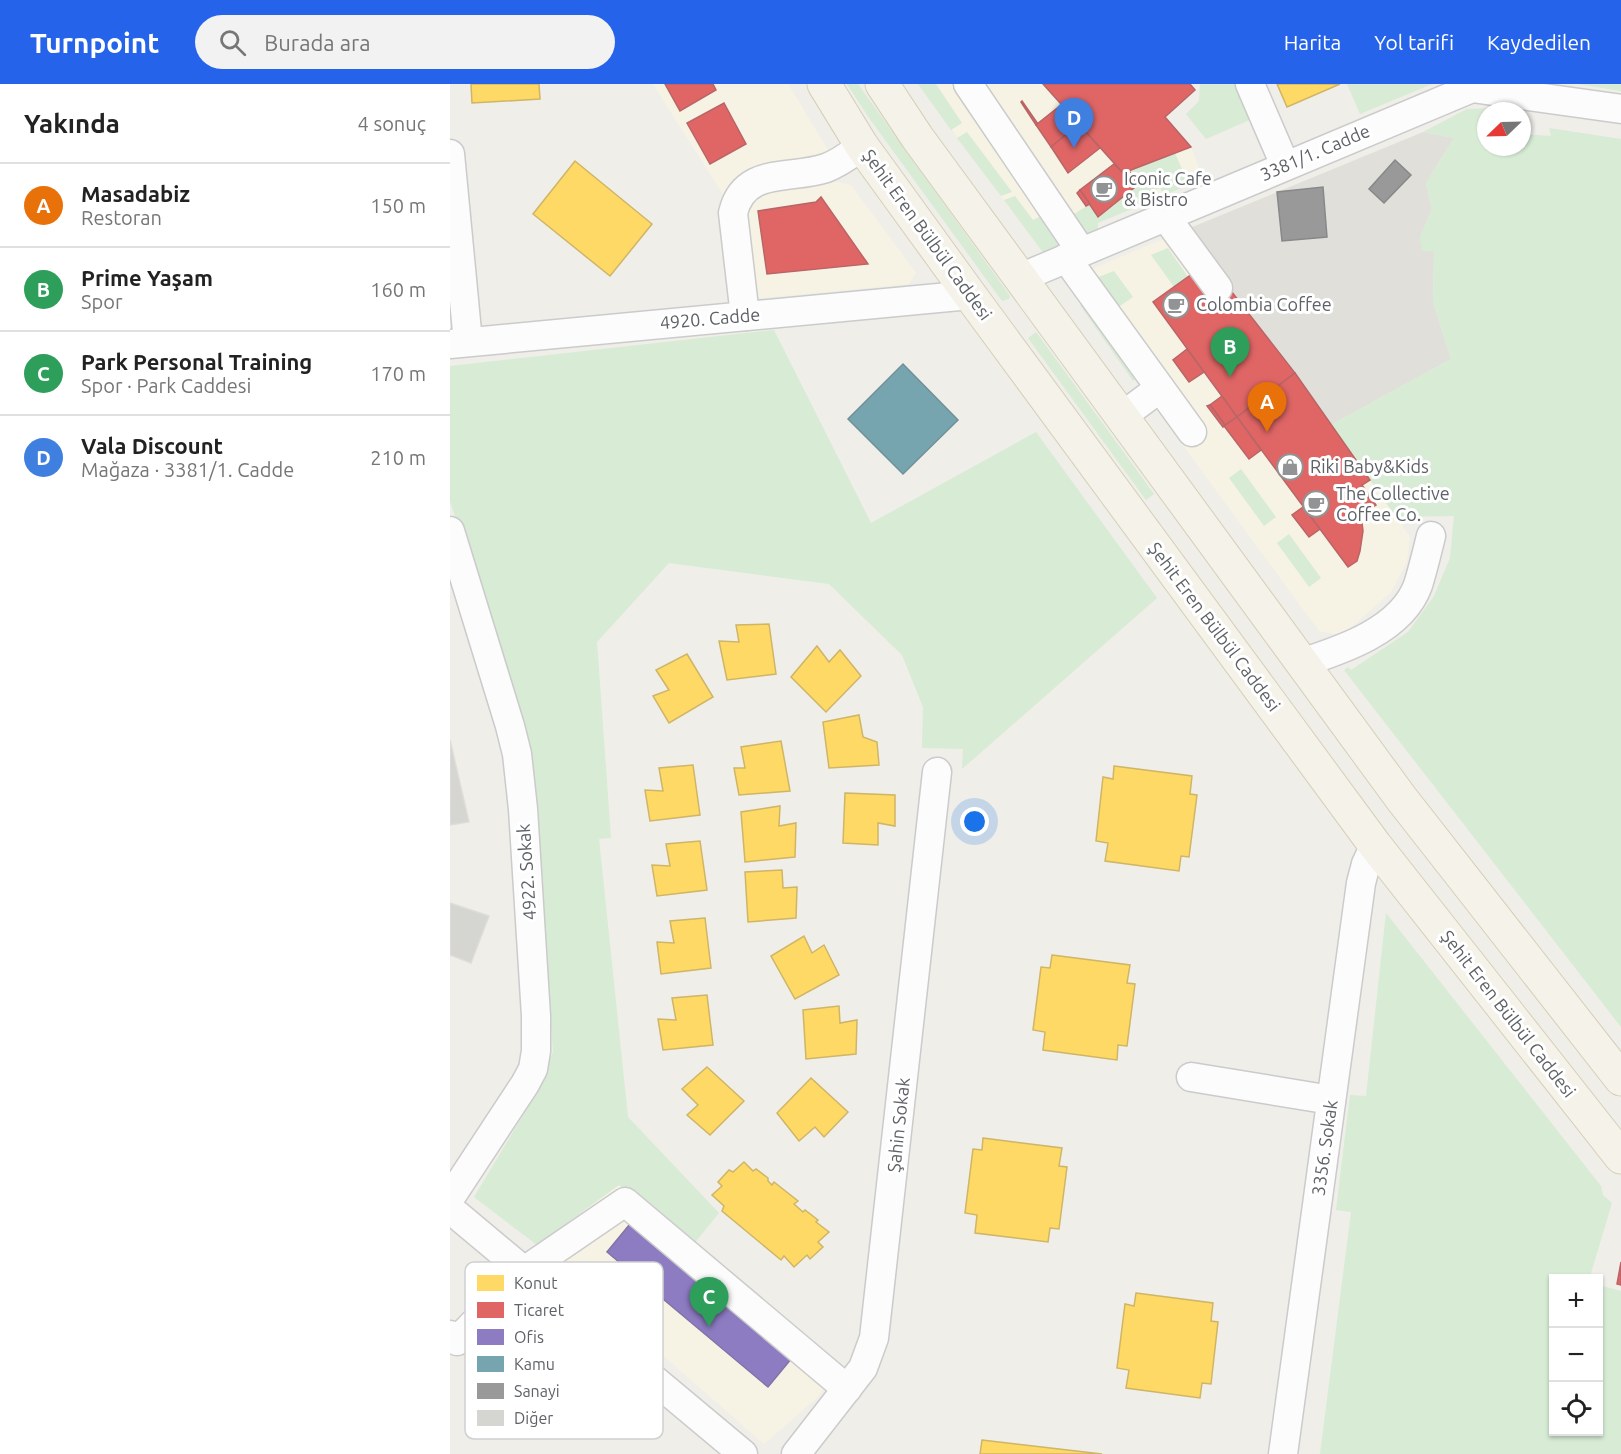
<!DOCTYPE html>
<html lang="tr">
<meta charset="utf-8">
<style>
body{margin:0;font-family:Ubuntu,sans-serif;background:#f2f2f2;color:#222}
.controls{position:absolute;right:18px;bottom:18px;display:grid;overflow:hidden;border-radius:0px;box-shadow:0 2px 4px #0004}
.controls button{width:54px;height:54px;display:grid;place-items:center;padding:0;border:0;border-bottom:2px solid #e0e0e0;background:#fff;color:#222;font:30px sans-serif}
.compass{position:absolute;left:1027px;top:18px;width:54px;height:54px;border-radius:50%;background:#fff;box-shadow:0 2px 4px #0004;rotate:247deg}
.you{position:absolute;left:525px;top:738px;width:21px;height:21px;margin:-15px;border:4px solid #fff;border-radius:50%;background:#1a73e8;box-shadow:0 0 0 9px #1a73e833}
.badge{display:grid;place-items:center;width:39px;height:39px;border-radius:50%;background:#2563eb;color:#fff;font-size:20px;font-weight:700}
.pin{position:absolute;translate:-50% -50px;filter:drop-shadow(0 2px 3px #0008)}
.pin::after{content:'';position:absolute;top:32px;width:21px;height:18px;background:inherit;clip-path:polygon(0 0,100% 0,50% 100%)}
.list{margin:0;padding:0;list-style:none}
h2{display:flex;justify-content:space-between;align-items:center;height:78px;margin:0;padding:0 24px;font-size:26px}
h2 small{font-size:20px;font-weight:400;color:#767676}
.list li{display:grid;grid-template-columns:39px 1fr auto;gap:18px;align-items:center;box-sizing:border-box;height:84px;padding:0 24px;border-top:2px solid #e0e0e0}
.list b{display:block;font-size:22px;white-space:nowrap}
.list p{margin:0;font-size:20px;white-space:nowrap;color:#767676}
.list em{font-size:20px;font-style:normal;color:#767676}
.icon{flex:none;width:33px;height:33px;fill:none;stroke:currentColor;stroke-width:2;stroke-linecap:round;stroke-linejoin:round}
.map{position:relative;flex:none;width:1171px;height:1370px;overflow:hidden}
header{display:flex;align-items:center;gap:36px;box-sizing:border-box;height:84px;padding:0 30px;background:#2563eb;color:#fff}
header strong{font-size:28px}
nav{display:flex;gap:33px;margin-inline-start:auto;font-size:21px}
.search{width:420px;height:54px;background:#f2f2f2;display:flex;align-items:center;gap:15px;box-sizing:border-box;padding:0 21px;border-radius:33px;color:#767676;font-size:22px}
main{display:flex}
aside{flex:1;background:#fff}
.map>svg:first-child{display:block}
</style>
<header>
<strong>Turnpoint</strong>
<div class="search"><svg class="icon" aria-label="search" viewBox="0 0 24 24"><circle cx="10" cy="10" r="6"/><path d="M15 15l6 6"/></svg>Burada ara</div>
<nav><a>Harita</a><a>Yol tarifi</a><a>Kaydedilen</a></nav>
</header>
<main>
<aside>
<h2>Yakında<small>4 sonuç</small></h2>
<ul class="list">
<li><span class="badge" style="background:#e8710a">A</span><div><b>Masadabiz</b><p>Restoran</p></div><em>150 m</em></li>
<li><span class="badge" style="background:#2e9e5b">B</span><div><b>Prime Yaşam</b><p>Spor</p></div><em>160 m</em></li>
<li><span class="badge" style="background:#2e9e5b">C</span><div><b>Park Personal Training</b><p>Spor · Park Caddesi</p></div><em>170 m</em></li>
<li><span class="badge" style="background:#3f7fe0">D</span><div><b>Vala Discount</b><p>Mağaza · 3381/1. Cadde</p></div><em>210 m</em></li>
</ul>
</aside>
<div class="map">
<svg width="1171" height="1370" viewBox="0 0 1171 1370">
<rect width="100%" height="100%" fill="#efeee9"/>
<g fill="#f7f3e4">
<path d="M203,0H338L378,66L366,77L306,83L290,90L274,112Z"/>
<path d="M468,0H687L741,63L749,84L746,85L751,96L648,139L649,143L594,170Z"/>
<path d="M388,98L401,101L466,189L459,200L302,215L291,126L307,108Z"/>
<path d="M735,146L845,289L960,453L957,477L941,508L892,551L869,547L626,215L630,194L637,187Z"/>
<path d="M169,1101L387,1278L369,1312L314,1360L87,1161Z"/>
</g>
<path fill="#e0dfda" d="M973,48L1004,54L976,99L982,125L970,154L984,168L983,218L1001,275L881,341L845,289L735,146Z"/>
<g fill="#d7ebd5">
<path d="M397,0H408L560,212L559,215L552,217L417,31Z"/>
<path d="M468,0H486L512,39L501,46Z"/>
<path d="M750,0H786L802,35L756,55L736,30L749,17Z"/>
<path d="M897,0H982L910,30Z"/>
<path d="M1128,0H1171V7Z"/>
<path d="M1050,24V27H1036V63H1072V50L1101,52L1099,44L1171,55V943L894,586L898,583L901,586L958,548L984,512L1000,474L1004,432L946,433L881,341L1001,275L983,218L984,168L972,167L970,154L982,125L976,99L1004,54L973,48L1017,25Z"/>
<path d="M517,48L562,108L551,112L507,54Z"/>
<path d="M725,69L739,101L714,111L710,104L698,109L701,117L648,139V146L629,155L616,135L640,120L689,100L679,87Z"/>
<path d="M565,112L583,136L591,132L616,160L594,170L554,116Z"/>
<path d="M718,164L738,193L724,203L701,171Z"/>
<path d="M664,187L683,213L667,224L646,194Z"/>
<path d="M633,219L687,294L683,297L630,221Z"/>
<path d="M324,246L421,439L586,348L707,514L512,685L513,665L472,664L473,623L452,571L379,500L219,479L147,558L161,754L149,755L178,1033L269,1129L243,1161L169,1101L87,1161L24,1113L84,1013L103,968L82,668L0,417V282Z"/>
<path d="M586,248L704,410L696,416L578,254Z"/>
<path d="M791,385L826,433L814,442L779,394Z"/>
<path d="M839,450L871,494L859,503L827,459Z"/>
<path d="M936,829L1151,1102L1153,1111L1162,1119L1141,1189L1142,1194H1104V1348H1148L1149,1201L1171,1207V1370H870L901,1128L886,1126L900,1011L916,1012Z"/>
</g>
<g fill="#ffd966" stroke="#cfb566" stroke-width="1.5">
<path d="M21,0H89L90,15L22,19Z"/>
<path d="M827,0H890L837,23Z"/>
<path d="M125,77L202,140L160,192L83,130Z"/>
<path d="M319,540L326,590L277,596L269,557L289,558L286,541Z"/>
<path d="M367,562L379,578L390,566L411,592L376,628L341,593Z"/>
<path d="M237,570L263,613L219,639L203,612L219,606L206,586Z"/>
<path d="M409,631L413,653L427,658L429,681L379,684L373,638Z"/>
<path d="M331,657L340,707L289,711L284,684H295L291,663Z"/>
<path d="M243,681L250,731L200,737L195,706L213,707L209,684Z"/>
<path d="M664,682L742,692L740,710L747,711L739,773L731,772L729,787L655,777L658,759L646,757L653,693L663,695Z"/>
<path d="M395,709L445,711V742L428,739V761L393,759Z"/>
<path d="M330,722L329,742L346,739L345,773L295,778L291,728Z"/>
<path d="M250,757L257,806L207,812L202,781L220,782L216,760Z"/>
<path d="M332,786L333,804L347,803L346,834L298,838L295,788Z"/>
<path d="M255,834L261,884L211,890L207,858L224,859L220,837Z"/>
<path d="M354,852L362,869L374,861L389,891L345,915L321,872Z"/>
<path d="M602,871L680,881L677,899L685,900L677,962L668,961L667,976L593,966L595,948L583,946L591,883L600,884Z"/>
<path d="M257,911L263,961L213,966L208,935L226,936L222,914Z"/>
<path d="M389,922L390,939L407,936L406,970L356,975L353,926Z"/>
<path d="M257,983L294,1017L260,1051L237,1031L248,1021L232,1005Z"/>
<path d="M361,994L398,1028L374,1053L365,1043L349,1057L327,1029Z"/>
<path d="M533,1054L612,1064L609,1082L617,1083L609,1145L600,1144L598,1158L525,1149L527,1131L515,1129L523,1065L532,1066Z"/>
<path d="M294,1078L303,1087L306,1085L318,1094V1097L322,1101L324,1098L348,1117L344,1120L353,1128L355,1126L368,1136L366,1138L379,1148L368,1158L373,1163L360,1175L357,1171L344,1183L334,1172L331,1176L272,1127L274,1122L262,1111L272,1102L268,1098L279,1086L283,1088Z"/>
<path d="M686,1209L763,1219L761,1237L768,1238L761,1300L752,1299L750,1314L676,1304L679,1286L667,1284L675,1220L684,1222Z"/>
<path d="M532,1356L652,1370H530Z"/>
</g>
<g fill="#e06666" stroke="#b96566" stroke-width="1.5">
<path d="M215,0H263L266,6L230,27Z"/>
<path d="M593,0H740L745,6L715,33L741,63L673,89Z"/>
<path d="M572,17L588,40L586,41L571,18Z"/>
<path d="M274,19L296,60L260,80L237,39Z"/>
<path d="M611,21L629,40L601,63L586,41Z"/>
<path d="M629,40L650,64L618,89L601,63Z"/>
<path d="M664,80L673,89L679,87L689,100L648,133L630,106Z"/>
<path d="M630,106L640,120L636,122L627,109Z"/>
<path d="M371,113L418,180L317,190L308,127L366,118Z"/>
<path d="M746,187L775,199L845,289L787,333L703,218Z"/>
<path d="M737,265L754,288L739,298L723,276Z"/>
<path d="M845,289L920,396L912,401L919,411L916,419L908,426L911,431L913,447L910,467L907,477L898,483L787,333Z"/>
<path d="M772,312L787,333L775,341L760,321Z"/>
<path d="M760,321L775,341L773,343L757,322Z"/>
<path d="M787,333L811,366L799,375L774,342Z"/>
<path d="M919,411L926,421L911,431L908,426L916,419Z"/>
<path d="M853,423L870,445L859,453L842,431Z"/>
<path d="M1171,1178V1201L1167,1200Z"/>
</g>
<path fill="#8e7cc3" stroke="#8074a7" stroke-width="1.5" d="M184,1135L346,1269L318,1303L157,1168Z"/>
<path fill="#76a5af" stroke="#6f9199" stroke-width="1.5" d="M453,280L508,336L453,390L398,335Z"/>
<g fill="#999" stroke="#87888a" stroke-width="1.5">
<path d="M945,76L961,91L934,119L919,105Z"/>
<path d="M873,103L877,153L832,157L827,108Z"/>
</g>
<g fill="#d5d5d2" stroke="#deddd8" stroke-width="1.5">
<path d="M0,656L19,738L0,741Z"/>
<path d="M0,819L39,832L21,879L0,871Z"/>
</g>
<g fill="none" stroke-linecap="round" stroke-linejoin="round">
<g stroke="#cbcbcb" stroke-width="31">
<g id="minor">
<path d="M518,0L631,167"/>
<path d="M800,0L835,81"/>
<path d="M0,70L18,258"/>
<path d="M715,132L768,204"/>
<path d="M616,174L742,348"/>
<path d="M570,194L1022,4L1171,25"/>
<path d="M295,232L283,129C294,82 341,96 376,84C390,79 401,70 412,62"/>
<path d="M0,260L520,211"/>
<path d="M671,333L710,304"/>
<path d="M0,447L60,642L67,670L73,725L86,932V967L83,985L75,1000L0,1114"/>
<path d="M851,579C892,566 952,546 968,501C973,485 977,468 981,452"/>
<path d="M741,993L881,1016"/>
<path d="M0,1125L293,1370"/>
<path d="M0,1251L7,1257L74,1187L175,1118L397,1305"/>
<path d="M346,1370L413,1284L424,1254L487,688"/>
<path d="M833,1370L911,799L916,780L925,761"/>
</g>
</g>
<g stroke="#d6cfb7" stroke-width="35">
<g id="major">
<path d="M374,0L412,62L520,211L925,761L1171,1073"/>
<path d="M432,0L467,53L951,714L1171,995"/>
</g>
</g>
<use href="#minor" stroke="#fdfcfc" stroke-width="28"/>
<use href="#major" stroke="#f4f2e9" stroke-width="33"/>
</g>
<defs>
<g id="cafe-ring" transform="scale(1.35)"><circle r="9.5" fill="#fff" stroke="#919394" stroke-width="1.5"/><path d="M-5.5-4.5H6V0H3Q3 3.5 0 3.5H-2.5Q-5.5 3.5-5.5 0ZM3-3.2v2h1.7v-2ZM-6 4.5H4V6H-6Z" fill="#919394"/></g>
<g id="shop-ring" transform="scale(1.35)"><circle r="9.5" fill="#fff" stroke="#919394" stroke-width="1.5"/><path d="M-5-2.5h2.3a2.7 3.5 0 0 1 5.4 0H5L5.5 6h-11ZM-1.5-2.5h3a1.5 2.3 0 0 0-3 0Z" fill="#919394"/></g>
</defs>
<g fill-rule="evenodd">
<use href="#cafe-ring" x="654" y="105"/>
<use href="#cafe-ring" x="726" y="221"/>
<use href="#shop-ring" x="840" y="383"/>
<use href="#cafe-ring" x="866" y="420"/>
</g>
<g text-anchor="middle" stroke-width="6" stroke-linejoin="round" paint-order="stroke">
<g font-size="18" fill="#5e6267" stroke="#fff">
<text transform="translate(865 69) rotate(-23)" y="6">3381/1. Cadde</text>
<text transform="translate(477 151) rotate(54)" y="6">Şehit Eren Bülbül Caddesi</text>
<text transform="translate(260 235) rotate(-5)" y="6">4920. Cadde</text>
<text transform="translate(764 543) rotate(53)" y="6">Şehit Eren Bülbül Caddesi</text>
<text transform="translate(77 788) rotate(-94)" y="6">4922. Sokak</text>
<text transform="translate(1058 930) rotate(52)" y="6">Şehit Eren Bülbül Caddesi</text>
<text transform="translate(449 1041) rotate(-84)" y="6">Şahin Sokak</text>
<text transform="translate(875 1064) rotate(-82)" y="6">3356. Sokak</text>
</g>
<g font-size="18" fill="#5e6267" stroke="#fff" text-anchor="start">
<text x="674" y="101">Iconic Cafe<tspan x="674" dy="21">&amp; Bistro</tspan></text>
<text x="746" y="227">Colombia Coffee</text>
<text x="860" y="389">Riki Baby&amp;Kids</text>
<text x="886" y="416">The Collective<tspan x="886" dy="21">Coffee Co.</tspan></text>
</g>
</g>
<rect x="15" y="1178" width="198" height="177" rx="9" fill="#fff" stroke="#cfd0d1" stroke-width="1.5"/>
<rect x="27" y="1191" width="27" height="16" fill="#ffd966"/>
<rect x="27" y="1218" width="27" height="16" fill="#e06666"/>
<rect x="27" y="1245" width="27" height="16" fill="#8e7cc3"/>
<rect x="27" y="1272" width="27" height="16" fill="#76a5af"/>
<rect x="27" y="1299" width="27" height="16" fill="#999"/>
<rect x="27" y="1326" width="27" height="16" fill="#d5d5d2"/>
<g font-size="16" fill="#5e6267">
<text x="64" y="1205">Konut</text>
<text x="64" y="1232">Ticaret</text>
<text x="64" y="1259">Ofis</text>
<text x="64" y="1286">Kamu</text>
<text x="64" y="1313">Sanayi</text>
<text x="64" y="1340">Diğer</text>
</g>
</svg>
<div class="controls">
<button>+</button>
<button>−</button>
<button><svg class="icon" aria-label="locate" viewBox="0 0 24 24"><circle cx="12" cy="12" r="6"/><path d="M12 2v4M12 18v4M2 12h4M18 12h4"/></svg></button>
</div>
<svg class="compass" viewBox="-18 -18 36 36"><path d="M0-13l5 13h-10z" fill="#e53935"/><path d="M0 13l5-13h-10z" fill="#767676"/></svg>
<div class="you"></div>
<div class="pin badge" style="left:817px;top:348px;background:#e8710a">A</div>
<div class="pin badge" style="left:780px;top:293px;background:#2e9e5b">B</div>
<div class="pin badge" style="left:259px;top:1243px;background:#2e9e5b">C</div>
<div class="pin badge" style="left:624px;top:64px;background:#3f7fe0">D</div>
</div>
</main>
